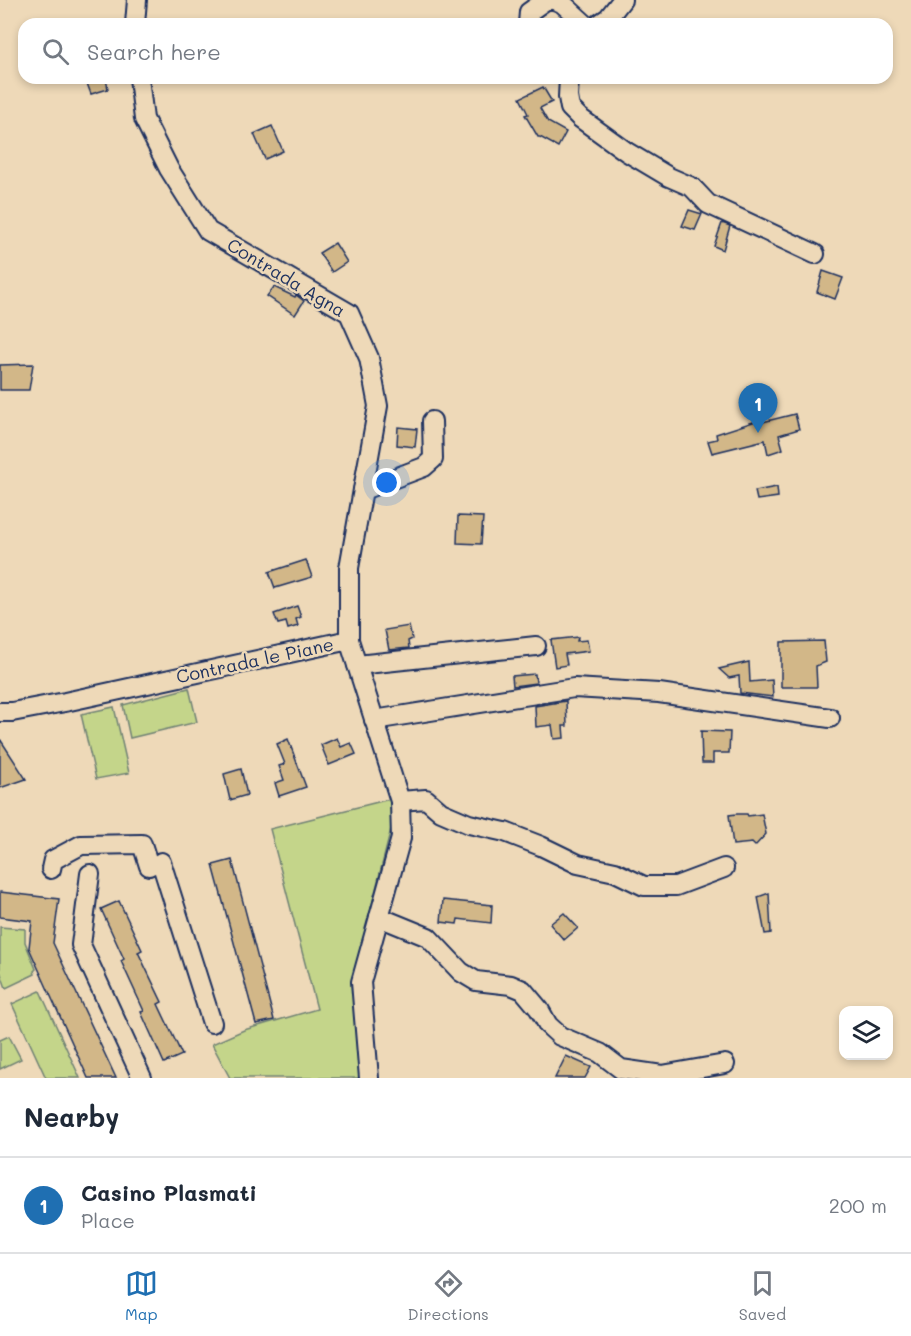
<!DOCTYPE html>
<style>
body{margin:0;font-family:Mali,sans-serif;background:#f6f6f7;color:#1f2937}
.controls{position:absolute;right:18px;bottom:18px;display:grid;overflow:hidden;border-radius:12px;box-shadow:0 3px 9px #0003}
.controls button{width:54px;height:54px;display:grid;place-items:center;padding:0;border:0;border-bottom:2px solid #e0e1e3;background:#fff;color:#1f2937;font:30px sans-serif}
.you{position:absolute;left:387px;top:483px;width:21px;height:21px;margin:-15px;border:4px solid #fff;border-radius:50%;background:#1a73e8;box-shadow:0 0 0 9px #1a73e833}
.badge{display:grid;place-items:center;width:39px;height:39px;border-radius:50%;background:#1f6fb2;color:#fff;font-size:20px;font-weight:700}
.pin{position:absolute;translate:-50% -50px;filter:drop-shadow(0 2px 3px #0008)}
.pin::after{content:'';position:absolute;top:32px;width:21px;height:18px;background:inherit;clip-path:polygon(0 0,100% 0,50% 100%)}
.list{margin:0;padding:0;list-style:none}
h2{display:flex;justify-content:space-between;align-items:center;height:78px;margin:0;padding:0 24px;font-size:26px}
h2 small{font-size:20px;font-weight:400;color:#747a83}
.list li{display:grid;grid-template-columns:39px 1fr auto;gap:18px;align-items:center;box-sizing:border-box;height:96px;padding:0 24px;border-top:2px solid #e0e1e3}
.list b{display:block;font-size:22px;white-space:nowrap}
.list p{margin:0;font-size:20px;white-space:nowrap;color:#747a83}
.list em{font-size:20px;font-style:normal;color:#747a83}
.icon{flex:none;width:33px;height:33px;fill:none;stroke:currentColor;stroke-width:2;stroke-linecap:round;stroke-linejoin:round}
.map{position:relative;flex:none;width:911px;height:1078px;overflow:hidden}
.search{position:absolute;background:#fff;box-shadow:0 3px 9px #0003;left:18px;right:18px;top:18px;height:66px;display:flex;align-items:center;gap:15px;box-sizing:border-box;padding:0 21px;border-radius:18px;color:#747a83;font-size:22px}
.sheet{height:174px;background:#fff}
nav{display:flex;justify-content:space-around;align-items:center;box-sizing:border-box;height:84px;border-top:2px solid #e0e1e3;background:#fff;font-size:16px;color:#747a83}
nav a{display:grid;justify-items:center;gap:3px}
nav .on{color:#1f6fb2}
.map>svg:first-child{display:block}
</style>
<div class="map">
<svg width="911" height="1078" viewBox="0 0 911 1078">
<rect width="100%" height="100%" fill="#eed9b8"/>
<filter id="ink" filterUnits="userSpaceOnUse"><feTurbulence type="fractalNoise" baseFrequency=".0167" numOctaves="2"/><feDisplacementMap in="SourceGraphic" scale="12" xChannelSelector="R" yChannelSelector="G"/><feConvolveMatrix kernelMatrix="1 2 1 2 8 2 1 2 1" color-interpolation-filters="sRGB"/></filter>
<g filter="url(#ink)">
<g fill="#c4d58a" stroke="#708274" stroke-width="1.5">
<path d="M189,688L197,722L130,738L123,705Z"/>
<path d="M114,707L129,773L96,779L81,714Z"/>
<path d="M390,799L394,815L389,837L352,984L360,1078H230L212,1044L244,1030L317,1009L270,829Z"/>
<path d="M0,927L25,929V942L36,969L34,971L35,974L6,988L0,971Z"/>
<path d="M40,991L80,1078H46L12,1004Z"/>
<path d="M9,1036L21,1059L0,1069V1040Z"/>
</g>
<g fill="#d2b788" stroke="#1b2f5e" stroke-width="1.5">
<path d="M85,78H106L108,89L91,94Z"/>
<path d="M543,87L552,102L540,108L548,122L566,132L558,147L540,137H538L525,115L528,114L520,98Z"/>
<path d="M272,126L283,151L265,159L254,134Z"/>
<path d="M689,210L702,214L695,230L682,226Z"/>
<path d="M722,223L730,226L723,250L714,246Z"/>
<path d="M335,243L347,262L332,272L319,253Z"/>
<path d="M823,271L843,278L835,299L817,292Z"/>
<path d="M274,287L295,297L296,295L304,301L295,315L267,296Z"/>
<path d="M33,364L29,390H0V365Z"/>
<path d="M795,414L799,429L779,435L783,449L768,454L765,440L712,453L708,441L717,439L716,434L756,421L759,423Z"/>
<path d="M398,427L417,429L415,447L397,445Z"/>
<path d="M777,487L778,497L757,500L755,491Z"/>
<path d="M458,516L483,517L481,544L457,543Z"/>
<path d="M306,560L312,577L275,588L269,572Z"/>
<path d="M297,606L301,617L296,619L298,626L288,629L286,622L278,624L274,614Z"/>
<path d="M409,626L412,639L408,641L409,648L389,650L385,630Z"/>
<path d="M578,637L577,641L587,640L589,651L565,654L567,665L555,667L551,640Z"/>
<path d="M824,641L826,662L816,666L817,687H781V642Z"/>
<path d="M749,662L750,682L772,680L773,697L740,693L739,676L729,678L719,669Z"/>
<path d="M535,674L536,683L513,686L512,676Z"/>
<path d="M566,701L567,726H563L564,738L554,739L552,725L536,727L535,706Z"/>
<path d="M701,731L730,732L729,753H713V763H702Z"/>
<path d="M337,738L341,747L351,743L356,754L329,765L321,745Z"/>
<path d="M0,739L26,779L0,788Z"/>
<path d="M288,739L306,787L279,796L275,783L284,780L279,766L285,764L277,744Z"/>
<path d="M241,769L247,795L230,800L224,774Z"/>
<path d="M737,814H747L748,816L762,814L766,834L755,846L752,843L733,845L729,815Z"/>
<path d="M232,860L274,1020L256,1024L213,865Z"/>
<path d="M0,892L59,899L53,943L116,1078H88L29,948L32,921L0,917Z"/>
<path d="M769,893L771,933L765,934L758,897Z"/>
<path d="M443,900L492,905L491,923L458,919L457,924L441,922Z"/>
<path d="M119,901L142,950L138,952L162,1002L158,1004L182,1055L164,1063L141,1012L144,1011L121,961L124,959L101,909Z"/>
<path d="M564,913L578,928L564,940L550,924Z"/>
<path d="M566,1056L591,1067L585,1078H555Z"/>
</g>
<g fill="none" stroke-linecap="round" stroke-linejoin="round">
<g stroke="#1b2f5e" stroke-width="22">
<g id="minor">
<path d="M554,0L562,3L585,24"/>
<path d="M135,24L137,0"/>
<path d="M528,24L529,12L546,0H550"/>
<path d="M599,24L608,18L622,0"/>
<path d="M139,78L144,119L169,169L208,231L349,313L369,358L378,406L349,568V640"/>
<path d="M569,78L568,97L570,108L580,118L627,152L669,177L692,187L708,204L815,254"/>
<path d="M363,490L424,467L433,459L432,421"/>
<path d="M357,665L536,646"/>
<path d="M0,712H12L65,702L349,640L400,801L401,838L361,982L369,1078"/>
<path d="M374,720L574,688L659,693L830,718"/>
<path d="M400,801L426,799L441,812L469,824L505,832L541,846L578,864L615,872L644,886H676L724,868"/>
<path d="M161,862L212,1023"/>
<path d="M51,869L53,860L81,845L142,844L149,866"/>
<path d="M90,874L81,945L142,1078"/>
<path d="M379,917L428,937L461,972L476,981L511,985L523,990L539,1009L548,1025L560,1036L600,1053L621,1069L662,1075L725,1064"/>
</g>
</g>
<use href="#minor" stroke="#eed9b8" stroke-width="18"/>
</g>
</g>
<g text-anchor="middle" stroke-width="5" stroke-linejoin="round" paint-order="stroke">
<g font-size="18" fill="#1b2f5e" stroke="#eed9b8">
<text transform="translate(286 278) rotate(31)" y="6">Contrada Agna</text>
<text transform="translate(255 661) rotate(-12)" y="6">Contrada le Piane</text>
</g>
</g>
</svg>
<div class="controls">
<button><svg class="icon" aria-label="layers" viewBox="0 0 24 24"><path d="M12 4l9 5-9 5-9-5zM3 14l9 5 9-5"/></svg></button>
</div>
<div class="you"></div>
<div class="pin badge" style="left:758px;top:433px">1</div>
<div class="search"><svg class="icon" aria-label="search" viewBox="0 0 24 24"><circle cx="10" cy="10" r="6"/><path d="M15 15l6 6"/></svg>Search here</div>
</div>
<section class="sheet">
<h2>Nearby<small></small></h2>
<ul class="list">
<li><span class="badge">1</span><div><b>Casino Plasmati</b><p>Place</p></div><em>200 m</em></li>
</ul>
</section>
<nav>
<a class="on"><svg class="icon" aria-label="map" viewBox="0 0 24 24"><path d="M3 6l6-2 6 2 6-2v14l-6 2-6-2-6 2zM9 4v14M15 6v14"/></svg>Map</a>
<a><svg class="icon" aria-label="directions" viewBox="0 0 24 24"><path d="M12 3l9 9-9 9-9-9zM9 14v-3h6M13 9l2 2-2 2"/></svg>Directions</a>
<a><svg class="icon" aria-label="saved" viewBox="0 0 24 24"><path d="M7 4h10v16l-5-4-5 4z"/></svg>Saved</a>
</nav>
